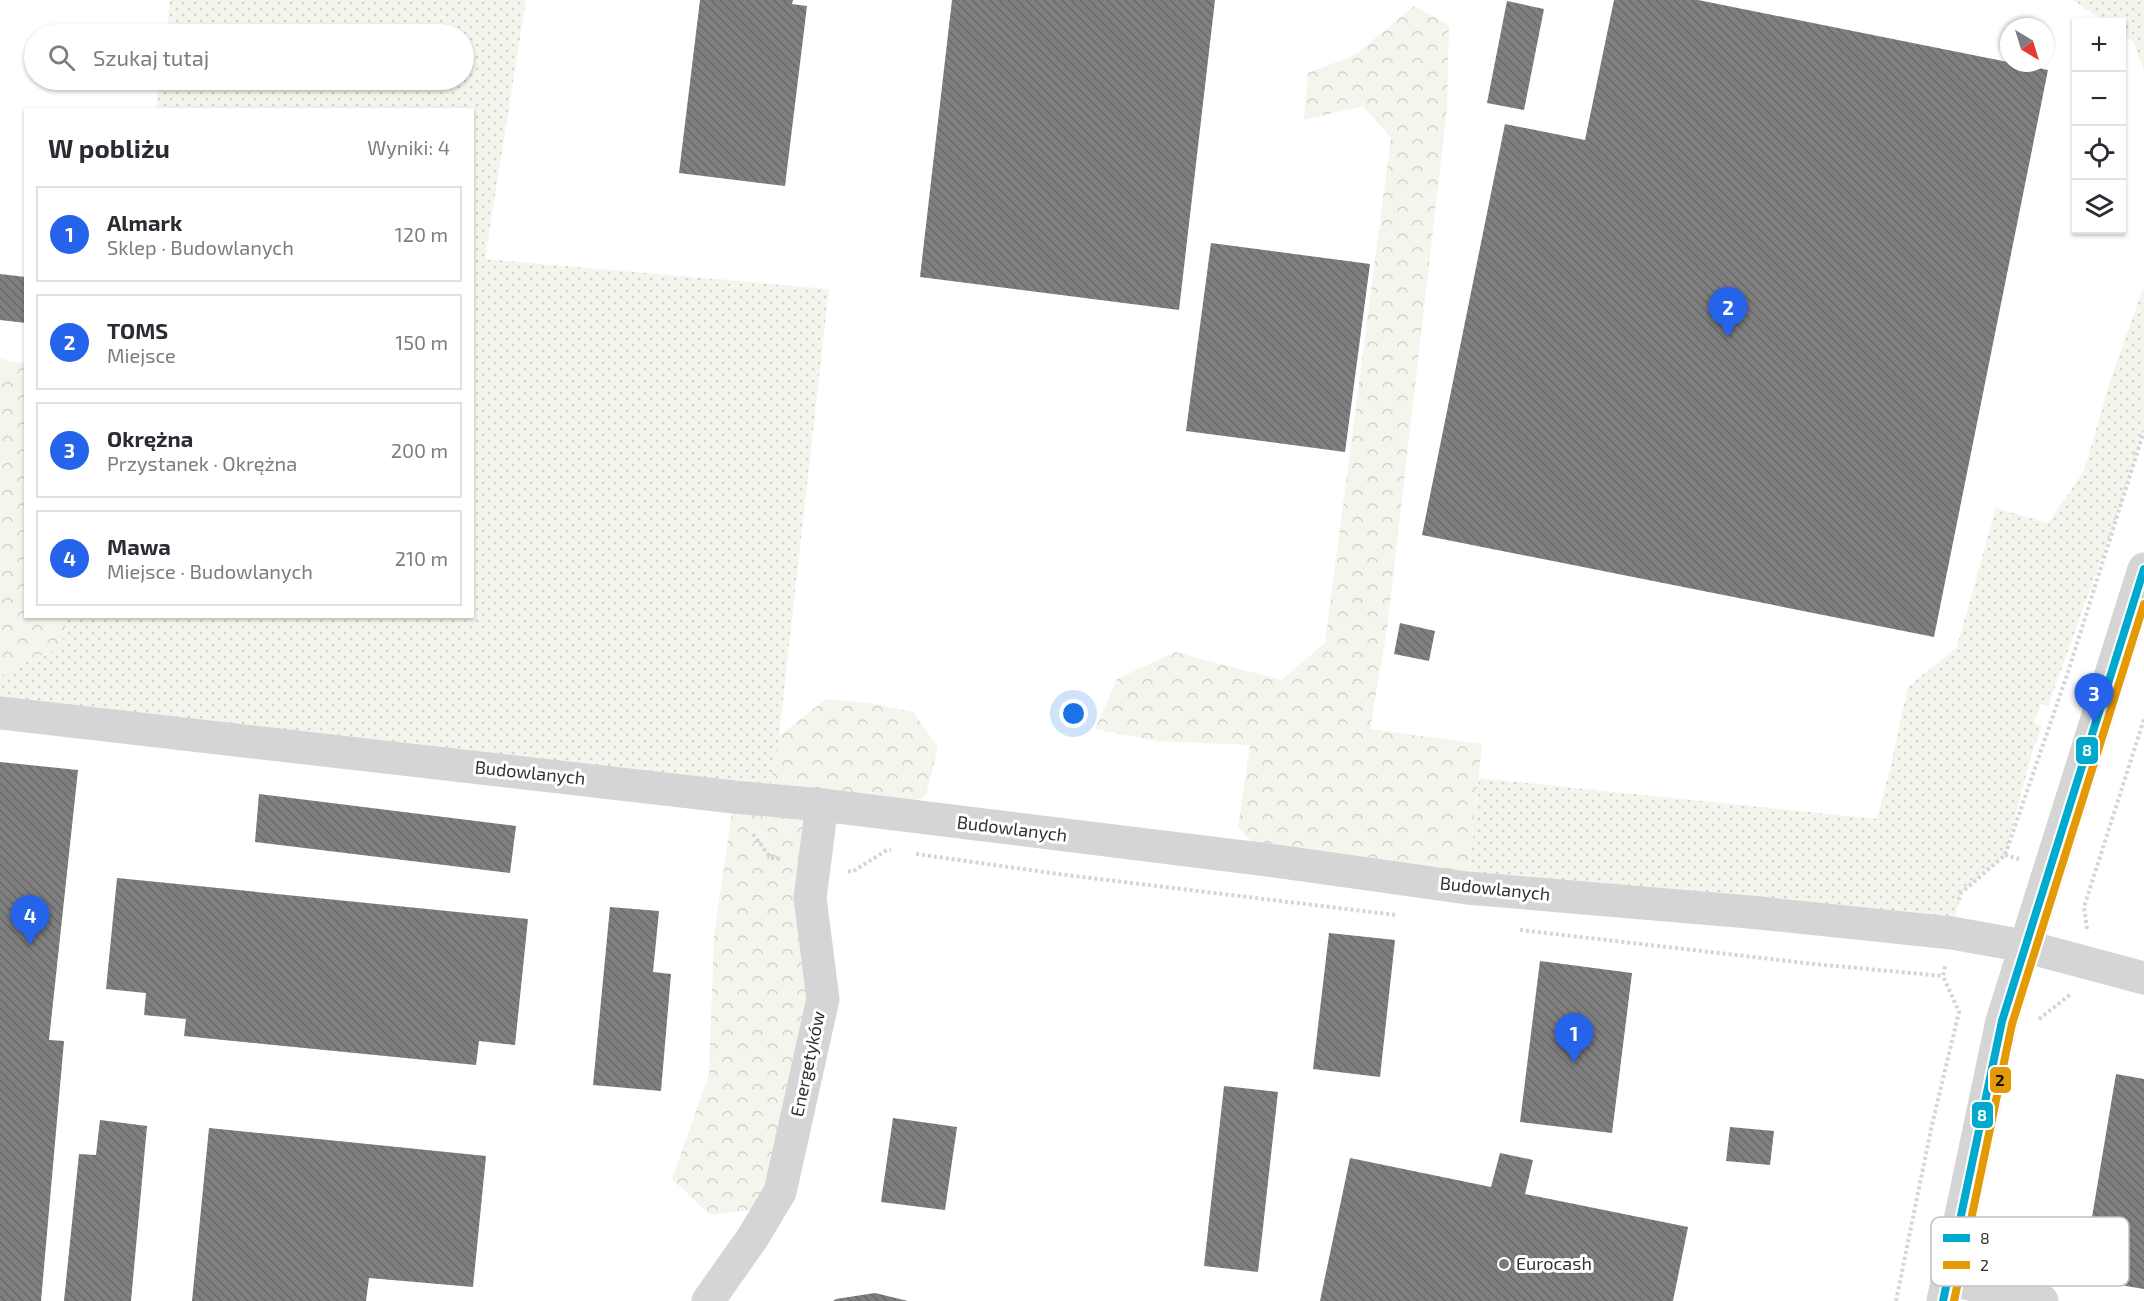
<!DOCTYPE html>
<html lang="pl">
<meta charset="utf-8">
<style>
body{margin:0;font-family:"Exo 2",sans-serif;background:#f2f2f3;color:#2b2b33}
.controls{position:absolute;right:18px;top:18px;display:grid;overflow:hidden;border-radius:0px;box-shadow:0 2px 4px #0004}
.controls button{width:54px;height:54px;display:grid;place-items:center;padding:0;border:0;border-bottom:2px solid #e1e1e2;background:#fff;color:#2b2b33;font:30px sans-serif}
.compass{position:absolute;left:2000px;top:18px;width:54px;height:54px;border-radius:50%;background:#fff;box-shadow:0 2px 4px #0004;rotate:142deg}
.you{position:absolute;left:1074px;top:714px;width:21px;height:21px;margin:-15px;border:4px solid #fff;border-radius:50%;background:#1a73e8;box-shadow:0 0 0 9px #1a73e833}
.badge{display:grid;place-items:center;width:39px;height:39px;border-radius:50%;background:#2563eb;color:#fff;font-size:20px;font-weight:700}
.pin{position:absolute;translate:-50% -50px;filter:drop-shadow(0 2px 3px #0008)}
.pin::after{content:'';position:absolute;top:32px;width:21px;height:18px;background:inherit;clip-path:polygon(0 0,100% 0,50% 100%)}
.list{margin:0;padding:0;list-style:none}
h2{display:flex;justify-content:space-between;align-items:center;height:78px;margin:0;padding:0 24px;font-size:26px}
h2 small{font-size:20px;font-weight:400;color:#7c7c81}
.list li{display:grid;grid-template-columns:39px 1fr auto;gap:18px;align-items:center;box-sizing:border-box;height:96px;margin:0 12px 12px;padding:0 12px;border:2px solid #e1e1e2;border-radius:0px}
.list b{display:block;font-size:22px;white-space:nowrap}
.list p{margin:0;font-size:20px;white-space:nowrap;color:#7c7c81}
.list em{font-size:20px;font-style:normal;color:#7c7c81}
.icon{flex:none;width:33px;height:33px;fill:none;stroke:currentColor;stroke-width:2;stroke-linecap:round;stroke-linejoin:round}
.map{position:relative;flex:none;width:2144px;height:1301px;overflow:hidden}
.search{position:absolute;background:#fff;box-shadow:0 2px 4px #0004;left:24px;top:24px;width:450px;height:66px;display:flex;align-items:center;gap:15px;box-sizing:border-box;padding:0 21px;border-radius:33px;color:#7c7c81;font-size:22px}
.panel{position:absolute;background:#fff;box-shadow:0 2px 4px #0004;left:24px;top:108px;width:450px;height:510px;border-radius:0px}
.map>svg:first-child{display:block}
</style>
<div class="map">
<svg width="2144" height="1301" viewBox="0 0 2144 1301">
<defs>
<pattern id="grass-dots" width="8" height="8" patternUnits="userSpaceOnUse" patternTransform="scale(1.5)"><rect width="8" height="8" fill="#f3f6ed"/><path d="M2 2h.1M6 6h.1" fill="none" stroke="#d1d3cc" stroke-width="1.8" stroke-linecap="round"/></pattern>
<pattern id="forest-crowns" width="20" height="18" patternUnits="userSpaceOnUse" patternTransform="scale(1.5)"><rect width="20" height="18" fill="#f3f6ed"/><path d="M2 6a3 3 0 1 1 6 0M12 15a3 3 0 1 1 6 0" fill="none" stroke="#d1d3cc"/></pattern>
<pattern id="building-back-hatch" width="6" height="6" patternUnits="userSpaceOnUse" patternTransform="scale(1.5)"><rect width="6" height="6" fill="#808080"/><path d="M-1 5l2 2M0 0l6 6M5-1l2 2" fill="none" stroke="#696969"/></pattern>
</defs>
<rect width="100%" height="100%" fill="#fff"/>
<g fill="url(#grass-dots)">
<path d="M170,0H526L485,259L829,289L779,736L768,801L0,713V677L8,671L61,646L67,617L472,616V110L156,109L160,80H464V34H166Z"/>
<path d="M2073,0H2144V71L2134,43L2122,34V22H2105Z"/>
<path d="M2144,286V429L2118,513L2048,706L2041,704L2034,723L2042,726L2032,753L2005,855L1961,893L1952,933L1467,888L1479,778L1877,819L1890,769L1908,687L1957,647L1996,508L2048,523L2084,471L2111,378Z"/>
</g>
<g fill="url(#forest-crowns)">
<path d="M1414,6L1449,25L1447,108L1387,629L1370,729L1482,744L1467,888L1268,860L1238,827L1250,745L1157,741L1095,729L1117,679L1175,652L1281,680L1325,643L1391,138L1363,106L1304,120L1308,73L1355,55Z"/>
<path d="M0,359L25,364L26,616L67,617L62,646L8,671L0,677Z"/>
<path d="M826,699L871,703L913,712L938,747L926,795L895,815L822,805L823,999L769,1208L710,1215L672,1179L709,1074L714,936L734,797L768,800L779,736Z"/>
</g>
<g fill="url(#building-back-hatch)">
<path d="M700,0H793L792,4L807,6L785,186L679,173Z"/>
<path d="M952,0H1215L1179,310L920,277Z"/>
<path d="M1614,0H1698L2048,70L1934,637L1422,535L1505,124L1585,140Z"/>
<path d="M1507,1L1544,9L1524,110L1487,103Z"/>
<path d="M1211,243L1370,264L1345,452L1186,431Z"/>
<path d="M0,274L26,277V323L0,320Z"/>
<path d="M1400,623L1435,631L1429,661L1394,654Z"/>
<path d="M0,762L78,770L49,1040L64,1041L41,1301H0Z"/>
<path d="M259,794L516,826L510,873L255,842Z"/>
<path d="M117,878L528,919L515,1045L479,1041L476,1065L184,1036L186,1019L144,1015L146,993L106,989Z"/>
<path d="M610,907L659,911L653,972L671,974L661,1091L593,1085Z"/>
<path d="M1329,933L1395,940L1380,1077L1313,1069Z"/>
<path d="M1540,961L1632,973L1612,1133L1520,1122Z"/>
<path d="M2116,1074L2144,1079V1289L2096,1281L2101,1250L2087,1247Z"/>
<path d="M1224,1086L1278,1092L1258,1272L1204,1266Z"/>
<path d="M893,1118L957,1127L945,1210L881,1202Z"/>
<path d="M100,1120L147,1126L131,1301H64L79,1154L96,1155Z"/>
<path d="M1730,1127L1774,1131L1770,1165L1726,1161Z"/>
<path d="M209,1128L486,1156L473,1287L369,1278L366,1301H192Z"/>
<path d="M1500,1153L1533,1160L1525,1194L1688,1227L1673,1301H1320L1350,1158L1491,1187Z"/>
<path d="M875,1293L908,1301H833L836,1299Z"/>
</g>
<g fill="none" stroke-linecap="round" stroke-linejoin="round">
<g stroke="#d5d5d5" stroke-width="4" stroke-dasharray="3 3" stroke-linecap="butt">
<path d="M753,834L771,858L781,859"/>
<path d="M916,854L1066,875L1396,915"/>
<path d="M2005,855L2019,859"/>
<path d="M848,871L852,872L887,850H891"/>
<path d="M1959,900L1961,893L2005,855L2067,675L2144,431"/>
<path d="M2087,929L2084,907L2144,719"/>
<path d="M1520,930L1814,964L1943,976"/>
<path d="M2039,1019L2071,994"/>
<path d="M1896,1301L1931,1129L1959,1012L1943,976L1945,966"/>
</g>
<g stroke="#d5d5d5" stroke-width="33">
<path d="M0,713L734,797L822,805L1268,860L1467,888L1749,912L1952,933L2024,946L2144,978"/>
<path d="M1947,1279L2042,1301"/>
<path d="M708,1301L753,1237L780,1192L823,999L810,898L822,805"/>
<path d="M1943,1301L2002,1021L2144,569"/>
</g>
<g stroke="#fff" stroke-width="12">
<path id="bus-1" d="M1943,1301L2002,1021L2144,569"/>
</g>
<g stroke="#fff" stroke-width="12">
<path id="bus-2" d="M1954,1301L2012,1024L2144,604"/>
</g>
<use href="#bus-1" stroke="#00a9ce" stroke-width="8"/>
<use href="#bus-2" stroke="#e39a05" stroke-width="8"/>
</g>
<circle fill="#797979" stroke="#fff" stroke-width="2" cx="1504" cy="1264" r="6"/>
<g text-anchor="middle" stroke-width="6" stroke-linejoin="round" paint-order="stroke">
<g font-size="18" fill="#313131" stroke="#fff">
<text transform="translate(530 773) rotate(6)" y="6">Budowlanych</text>
<text transform="translate(1012 829) rotate(7)" y="6">Budowlanych</text>
<text transform="translate(1495 889) rotate(6)" y="6">Budowlanych</text>
<text transform="translate(808 1064) rotate(-78)" y="6">Energetyków</text>
</g>
<g font-size="18" fill="#313131" stroke="#fff" text-anchor="start">
<text x="1516" y="1270">Eurocash</text>
</g>
</g>
<rect x="1931" y="1217" width="198" height="69" rx="9" fill="#fff" stroke="#c1c1c1" stroke-width="1.5"/>
<rect x="1943" y="1234" width="27" height="8" fill="#00a9ce"/>
<rect x="1943" y="1261" width="27" height="8" fill="#e39a05"/>
<g font-size="16" fill="#313131">
<text x="1980" y="1244">8</text>
<text x="1980" y="1271">2</text>
</g>
<g stroke="#fff" stroke-width="2">
<rect x="2075" y="736" width="24" height="29" rx="6" fill="#00a9ce"/>
<rect x="1989" y="1066" width="23" height="28" rx="6" fill="#e39a05"/>
<rect x="1971" y="1101" width="23" height="28" rx="6" fill="#00a9ce"/>
</g>
<g font-size="16" text-anchor="middle" font-weight="bold" fill="#fff">
<text x="2087" y="756">8</text>
<text x="1982" y="1121">8</text>
</g>
<g font-size="16" text-anchor="middle" font-weight="bold" fill="#111">
<text x="2000" y="1086">2</text>
</g>
</svg>
<div class="controls">
<button>+</button>
<button>−</button>
<button><svg class="icon" aria-label="locate" viewBox="0 0 24 24"><circle cx="12" cy="12" r="6"/><path d="M12 2v4M12 18v4M2 12h4M18 12h4"/></svg></button>
<button><svg class="icon" aria-label="layers" viewBox="0 0 24 24"><path d="M12 4l9 5-9 5-9-5zM3 14l9 5 9-5"/></svg></button>
</div>
<svg class="compass" viewBox="-18 -18 36 36"><path d="M0-13l5 13h-10z" fill="#e53935"/><path d="M0 13l5-13h-10z" fill="#7c7c81"/></svg>
<div class="you"></div>
<div class="pin badge" style="left:1574px;top:1063px">1</div>
<div class="pin badge" style="left:1728px;top:337px">2</div>
<div class="pin badge" style="left:2094px;top:723px">3</div>
<div class="pin badge" style="left:30px;top:945px">4</div>
<div class="search"><svg class="icon" aria-label="search" viewBox="0 0 24 24"><circle cx="10" cy="10" r="6"/><path d="M15 15l6 6"/></svg>Szukaj tutaj</div>
<section class="panel">
<h2>W pobliżu<small>Wyniki: 4</small></h2>
<ul class="list">
<li><span class="badge">1</span><div><b>Almark</b><p>Sklep · Budowlanych</p></div><em>120 m</em></li>
<li><span class="badge">2</span><div><b>TOMS</b><p>Miejsce</p></div><em>150 m</em></li>
<li><span class="badge">3</span><div><b>Okrężna</b><p>Przystanek · Okrężna</p></div><em>200 m</em></li>
<li><span class="badge">4</span><div><b>Mawa</b><p>Miejsce · Budowlanych</p></div><em>210 m</em></li>
</ul>
</section>
</div>
